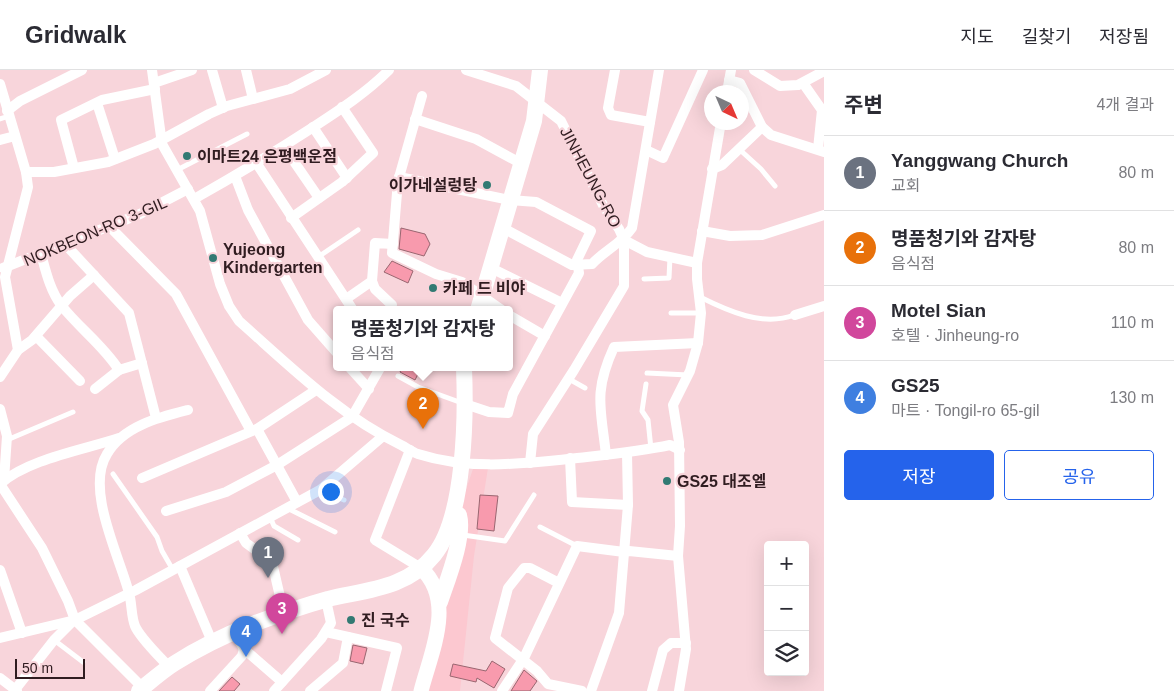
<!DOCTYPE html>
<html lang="ko">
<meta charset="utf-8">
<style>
body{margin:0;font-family:Helvetica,"Noto Sans KR",sans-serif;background:#f2f2f3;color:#2b2b33}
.controls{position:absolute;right:15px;bottom:15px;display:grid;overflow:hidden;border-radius:5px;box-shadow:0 5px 20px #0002}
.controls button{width:45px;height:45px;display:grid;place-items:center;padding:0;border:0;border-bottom:1px solid #e1e1e2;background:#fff;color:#2b2b33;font:25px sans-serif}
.compass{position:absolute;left:704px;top:15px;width:45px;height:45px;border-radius:50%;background:#fff;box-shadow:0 5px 20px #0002;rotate:136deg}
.scale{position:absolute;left:15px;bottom:12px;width:70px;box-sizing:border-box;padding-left:5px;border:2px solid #301c20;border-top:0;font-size:14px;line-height:18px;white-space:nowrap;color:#301c20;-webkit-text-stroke:4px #f8d5db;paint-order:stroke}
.you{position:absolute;left:330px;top:421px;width:18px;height:18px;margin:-12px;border:4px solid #fff;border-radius:50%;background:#1a73e8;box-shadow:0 0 0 8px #1a73e833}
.badge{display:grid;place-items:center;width:32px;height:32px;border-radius:50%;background:#2563eb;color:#fff;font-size:16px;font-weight:700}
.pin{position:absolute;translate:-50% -41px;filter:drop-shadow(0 1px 2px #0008)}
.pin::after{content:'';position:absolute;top:26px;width:18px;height:15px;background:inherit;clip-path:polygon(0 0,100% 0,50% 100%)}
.popup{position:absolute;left:333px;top:236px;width:180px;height:65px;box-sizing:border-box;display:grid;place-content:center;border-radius:5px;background:#fff;filter:drop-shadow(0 1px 4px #0005);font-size:16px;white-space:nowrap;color:#7c7c81}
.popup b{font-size:19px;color:#2b2b33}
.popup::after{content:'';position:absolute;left:50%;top:100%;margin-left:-10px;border:10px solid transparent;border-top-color:#fff}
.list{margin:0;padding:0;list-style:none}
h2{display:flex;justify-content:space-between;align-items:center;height:65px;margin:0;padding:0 20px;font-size:21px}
h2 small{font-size:16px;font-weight:400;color:#7c7c81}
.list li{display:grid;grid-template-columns:32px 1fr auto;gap:15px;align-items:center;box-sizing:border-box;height:75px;padding:0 20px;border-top:1px solid #e1e1e2}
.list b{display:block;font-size:19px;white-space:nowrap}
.list p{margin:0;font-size:16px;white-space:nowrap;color:#7c7c81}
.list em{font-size:16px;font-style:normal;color:#7c7c81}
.actions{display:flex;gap:10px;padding:15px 20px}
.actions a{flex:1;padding:11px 0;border:1px solid #2563eb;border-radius:5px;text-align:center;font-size:18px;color:#2563eb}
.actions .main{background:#2563eb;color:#fff}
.icon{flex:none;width:28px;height:28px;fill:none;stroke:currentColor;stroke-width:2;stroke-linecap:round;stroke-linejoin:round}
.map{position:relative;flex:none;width:824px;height:621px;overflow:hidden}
header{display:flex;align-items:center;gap:30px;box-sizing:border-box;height:70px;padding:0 25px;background:#fff;border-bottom:1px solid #e1e1e2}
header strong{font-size:24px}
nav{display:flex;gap:28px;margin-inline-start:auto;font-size:18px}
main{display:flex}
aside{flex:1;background:#fff}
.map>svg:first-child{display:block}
</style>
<header>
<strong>Gridwalk</strong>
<nav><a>지도</a><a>길찾기</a><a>저장됨</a></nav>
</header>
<main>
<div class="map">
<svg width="824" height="621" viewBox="0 0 824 621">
<rect width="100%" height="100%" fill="#f8d5db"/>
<path fill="#fcc8d0" d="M488,398L474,486L460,621H429L455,452L473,399Z"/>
<g fill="#f89aad" stroke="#996670">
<path d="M401,158L425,164L430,174L424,186L399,179Z"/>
<path d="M392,191L413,201L408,213L384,202Z"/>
<path d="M402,298H421L415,310L400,302Z"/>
<path d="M480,425L498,426L494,461L477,459Z"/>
<path d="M353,575L367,578L363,594L350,591Z"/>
<path d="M492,591L505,599L494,618L477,608L476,612L450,606L453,594L486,601Z"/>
<path d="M524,600L537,611L530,621H511Z"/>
<path d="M232,607L240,614L234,621H219Z"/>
</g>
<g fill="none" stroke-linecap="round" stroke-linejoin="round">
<g stroke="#fff" stroke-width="5">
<path d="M0,49L9,46"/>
<path d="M739,79L761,99L775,116"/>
<path d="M177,100L247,64"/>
<path d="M318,187L358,160"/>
<path d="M644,209L669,208L670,187"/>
<path d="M700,227C728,241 763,257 794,245"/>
<path d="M671,243H701"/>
<path d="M647,303L688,305"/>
<path d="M398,306L418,317L462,333"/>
<path d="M569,309L585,318"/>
<path d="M646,314L642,341L648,350L651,379"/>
<path d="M7,370L73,342"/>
<path d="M113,404L157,467L162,481L173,500"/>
<path d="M320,420L344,430"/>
<path d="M287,438L335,462"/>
<path d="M270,447L274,456L298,470"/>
<path d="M540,457L577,476"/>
<path d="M463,465L505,471L534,425"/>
<path d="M54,570L83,592"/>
</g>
<g stroke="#fff" stroke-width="10">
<path d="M152,0L162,74L200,141L220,214L229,236L239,251C290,296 339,345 401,375C407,378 412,382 418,384C468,400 518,394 569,389C603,385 637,382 670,375L680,380"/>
<path d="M212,0L223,38"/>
<path d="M246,0L253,29"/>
<path d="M466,0L516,16L561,51L604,137L619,159L624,170V216L574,300L533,364L530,393"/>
<path d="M615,0L608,38L611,45L650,52"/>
<path d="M754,0L780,16L798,15L824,1"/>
<path d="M729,10L740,13L762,57L771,65L824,82"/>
<path d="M154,13L192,0"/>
<path d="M803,13L822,40L818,79"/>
<path d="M0,14L26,102L28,117L5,207L18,280"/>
<path d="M727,22L731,0"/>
<path d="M422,26L398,111L392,183L436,204L462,212L502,240"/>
<path d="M97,33L115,89"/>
<path d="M7,41L20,31L82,0"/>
<path d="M415,49L476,69L522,94"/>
<path d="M313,57L347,108"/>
<path d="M0,70L15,66"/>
<path d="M284,77L319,128"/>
<path d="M646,80L663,88L703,0"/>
<path d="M257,94L353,240"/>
<path d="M74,98L61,50L102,30L155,19"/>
<path d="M712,99L722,95L762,57"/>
<path d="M26,102H54L108,92L154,74L209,44L227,36L290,19L326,0"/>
<path d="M235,106L248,140L308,250L337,283"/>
<path d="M399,107L510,130L536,132L591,161L577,190L579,203L513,324L508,343L489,342L465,334"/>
<path d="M194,129C235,106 275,82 315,56C341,39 367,22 389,0"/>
<path d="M291,148L342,112L373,83L342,37"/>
<path d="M109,156L176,224L251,361"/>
<path d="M501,157L572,195L592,194C605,180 621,174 632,158L659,0"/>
<path d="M702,161L730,166L762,165L824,145"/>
<path d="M624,170L647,182L697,193"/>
<path d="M65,174L129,243L156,348"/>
<path d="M41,184C46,202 50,220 61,235C79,258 103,275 119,300L95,319"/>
<path d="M489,197L562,233"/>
<path d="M3,198L140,144L188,119"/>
<path d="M372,211L375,219L392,235"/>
<path d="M346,229L372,211L375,173L393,174"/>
<path d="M509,245L545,266"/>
<path d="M795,245L824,236"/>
<path d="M36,266L80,311"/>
<path d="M350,298L369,319"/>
<path d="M119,300L142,293"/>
<path d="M0,307L18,280L32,270L70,226L94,205"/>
<path d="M0,339L7,366L4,410"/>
<path d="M257,359L297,432"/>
<path d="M410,380L375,470L421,498"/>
<path d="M606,385C601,338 593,323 614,277L698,273"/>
<path d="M570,388L572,432L628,435"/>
<path d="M142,408L257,359L316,320"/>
<path d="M0,414L42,478L68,531L75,550L143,618"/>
<path d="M0,414C28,389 83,380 119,368"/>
<path d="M166,441L226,422L277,395L352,347L380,298"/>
<path d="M240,463L246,473L272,492L284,544"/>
<path d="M180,496L213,574"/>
<path d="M0,500L22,563"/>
<path d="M559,513L530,498H524L508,518L495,568L537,601L548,614L582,621"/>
<path d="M326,562L397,578L386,621"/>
<path d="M235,563L244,579L282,612"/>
<path d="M0,568L75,550L136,520L320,420L382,367"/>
<path d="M169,597C160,587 140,568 135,556C131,546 132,533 129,523C119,485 85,419 107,384C123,356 160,347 188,340"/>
<path d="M0,608L17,621"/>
<path d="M14,621L54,570L72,552"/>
<path d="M210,621L242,586L244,579"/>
<path d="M274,621L321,569L331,553L326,530"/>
<path d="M310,621L343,593L348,567"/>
<path d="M502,621L524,588L577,476L624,482L629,481L678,486"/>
<path d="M591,621L619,543L628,435L627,383"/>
<path d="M652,621L663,580L671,573H686"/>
<path d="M679,621L686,579L678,486L680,456L679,372L673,335L690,301L698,273L701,243L697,209V193L721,52"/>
</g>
<path stroke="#fff" stroke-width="15" d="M421,621C431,582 456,531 421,498"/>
<g stroke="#fff" stroke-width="16">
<path d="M478,240L534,51L540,0"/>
<path d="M440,532C447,511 465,467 459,445"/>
<path d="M139,621C150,612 162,601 175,593C197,579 228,564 253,554C277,545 303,536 328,529C366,520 408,518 434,485C465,447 466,346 464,298"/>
</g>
</g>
<g fill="#327a73" stroke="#f8d5db" stroke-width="2">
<circle cx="187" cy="86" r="5"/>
<circle cx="487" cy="115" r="5"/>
<circle cx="213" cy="188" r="5"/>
<circle cx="433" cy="218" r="5"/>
<circle cx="667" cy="411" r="5"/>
<circle cx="351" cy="550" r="5"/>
</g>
<g text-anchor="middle" stroke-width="4.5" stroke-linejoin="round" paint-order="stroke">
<g font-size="16" font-weight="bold" fill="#301c20" stroke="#f8d5db" text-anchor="start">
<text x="197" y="92">이마트24 은평백운점</text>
<text x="477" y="121" text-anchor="end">이가네설렁탕</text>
<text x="223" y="185">Yujeong<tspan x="223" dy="18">Kindergarten</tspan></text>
<text x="443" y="224">카페 드 비야</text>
<text x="677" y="417">GS25 대조엘</text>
<text x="361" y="556">진 국수</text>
</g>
<g font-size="16" fill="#301c20" stroke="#f8d5db">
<text transform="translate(591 107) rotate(62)" y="6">JINHEUNG-RO</text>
<text transform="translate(95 161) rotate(-23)" y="6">NOKBEON-RO 3-GIL</text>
</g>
</g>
</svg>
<div class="controls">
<button>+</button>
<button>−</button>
<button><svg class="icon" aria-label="layers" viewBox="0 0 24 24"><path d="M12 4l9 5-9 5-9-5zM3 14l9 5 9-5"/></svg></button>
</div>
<svg class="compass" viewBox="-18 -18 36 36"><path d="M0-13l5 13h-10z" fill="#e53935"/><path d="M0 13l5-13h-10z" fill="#7c7c81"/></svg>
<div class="scale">50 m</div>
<div class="you"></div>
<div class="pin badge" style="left:268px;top:508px;background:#6b7280">1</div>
<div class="pin badge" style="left:423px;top:359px;background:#e8710a">2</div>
<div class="popup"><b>명품청기와 감자탕</b>음식점</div>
<div class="pin badge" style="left:282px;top:564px;background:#d1479c">3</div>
<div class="pin badge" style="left:246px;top:587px;background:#3f7fe0">4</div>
</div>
<aside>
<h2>주변<small>4개 결과</small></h2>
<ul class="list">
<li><span class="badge" style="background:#6b7280">1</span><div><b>Yanggwang Church</b><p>교회</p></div><em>80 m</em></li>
<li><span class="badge" style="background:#e8710a">2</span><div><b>명품청기와 감자탕</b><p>음식점</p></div><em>80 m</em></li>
<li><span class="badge" style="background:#d1479c">3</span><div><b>Motel Sian</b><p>호텔 · Jinheung-ro</p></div><em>110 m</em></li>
<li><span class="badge" style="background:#3f7fe0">4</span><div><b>GS25</b><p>마트 · Tongil-ro 65-gil</p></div><em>130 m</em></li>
</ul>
<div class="actions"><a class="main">저장</a><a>공유</a></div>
</aside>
</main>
